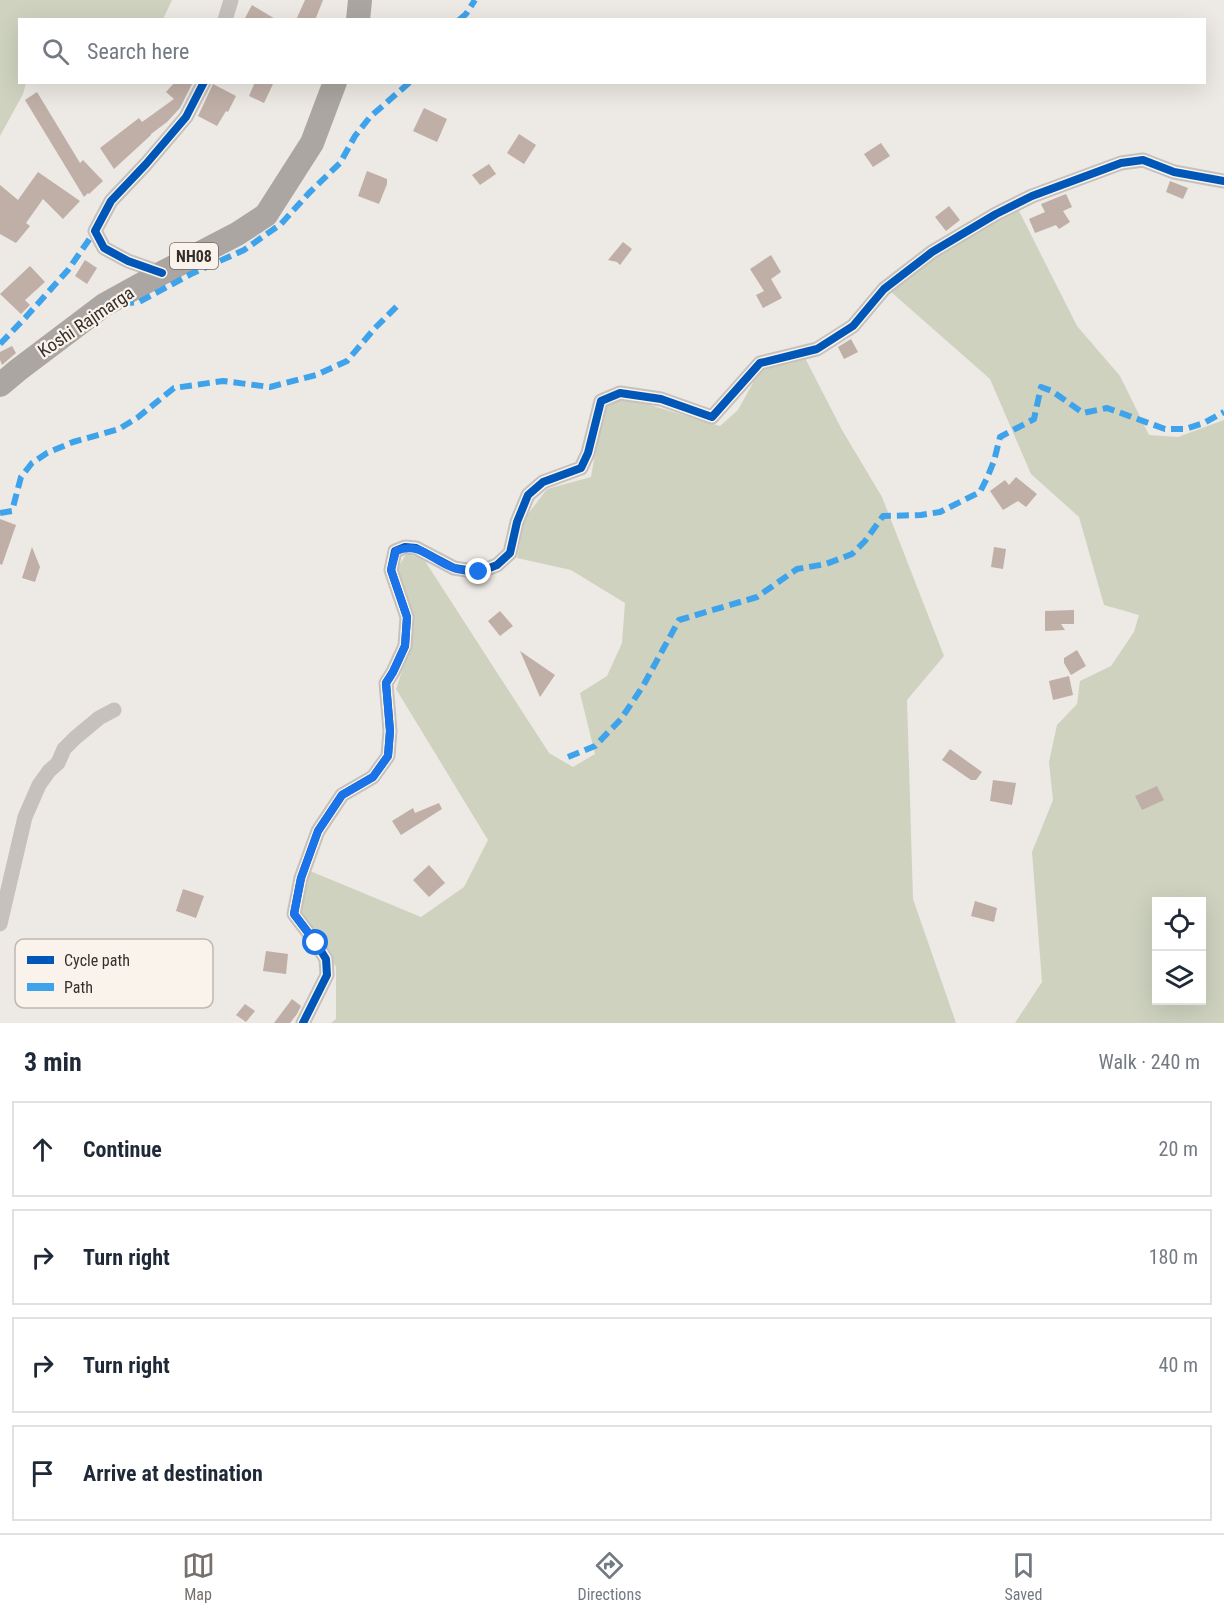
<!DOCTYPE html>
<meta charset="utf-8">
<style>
body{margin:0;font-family:"Roboto Condensed",sans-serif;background:#f2f2f3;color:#1f2937}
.controls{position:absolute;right:18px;bottom:18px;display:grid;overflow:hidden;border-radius:0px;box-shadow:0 6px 24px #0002}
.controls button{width:54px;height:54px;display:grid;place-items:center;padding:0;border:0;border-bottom:2px solid #e0e1e3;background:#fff;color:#1f2937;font:30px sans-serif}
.stop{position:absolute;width:18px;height:18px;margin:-14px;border:4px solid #1a73e8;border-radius:50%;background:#fff}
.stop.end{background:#1a73e8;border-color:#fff;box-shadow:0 2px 6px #0008}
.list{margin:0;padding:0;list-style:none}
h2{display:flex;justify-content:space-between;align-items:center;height:78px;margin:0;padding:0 24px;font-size:26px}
h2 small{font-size:20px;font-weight:400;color:#747a83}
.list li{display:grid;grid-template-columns:39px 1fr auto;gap:18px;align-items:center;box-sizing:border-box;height:96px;margin:0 12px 12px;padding:0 12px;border:2px solid #e0e1e3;border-radius:0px}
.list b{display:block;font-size:22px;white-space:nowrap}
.list em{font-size:20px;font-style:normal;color:#747a83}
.icon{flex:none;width:33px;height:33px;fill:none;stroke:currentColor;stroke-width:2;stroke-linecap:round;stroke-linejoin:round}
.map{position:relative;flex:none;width:1224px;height:1023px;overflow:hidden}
.search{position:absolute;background:#fff;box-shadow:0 6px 24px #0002;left:18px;right:18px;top:18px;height:66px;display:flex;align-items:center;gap:15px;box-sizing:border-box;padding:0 21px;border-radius:0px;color:#747a83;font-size:22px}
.sheet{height:510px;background:#fff}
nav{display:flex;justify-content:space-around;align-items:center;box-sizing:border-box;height:84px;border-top:2px solid #e0e1e3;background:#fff;font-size:16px;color:#747a83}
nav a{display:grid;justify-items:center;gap:3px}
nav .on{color:#77706c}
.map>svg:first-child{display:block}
</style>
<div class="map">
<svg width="1224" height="1023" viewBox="0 0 1224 1023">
<rect width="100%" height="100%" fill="#ede9e4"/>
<g fill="#ced2bf" fill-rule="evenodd">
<path d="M0,0H172L163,19L20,20V82L26,83L23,94L0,136Z"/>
<path d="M1017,207L1077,326L1120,376L1149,435L1178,437L1224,420V1023H1015L1042,982L1032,852L1053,800L1049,762L1057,725L1077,704L1080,681L1111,666L1134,632L1139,615L1104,605L1079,517L1031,474L990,379L890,291L919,264ZM1156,902H1202V1000H1156Z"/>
<path d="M805,358L842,430L882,497L944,656L907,700L913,899L956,1023H331L336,1019V967L300,912L310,871L421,917L464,887L488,840L396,689L408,653L396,571L406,554L423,558L549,753L573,767L595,754L580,693L607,676L622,643L625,603L571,570L517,558L525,518L547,489L591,477L602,413L612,400L630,399L720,426L738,410L760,370Z"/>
</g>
<g fill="#bfafa7">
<path d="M305,0H323L315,20H296Z"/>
<path d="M252,5L277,20H244Z"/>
<path d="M175,82H193L180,108L167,122L151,134V135L114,169L100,148L139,118L142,122L174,99L166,92Z"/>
<path d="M255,82H274L264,103L249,96Z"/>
<path d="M213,84L236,96L228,112L226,111L217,126L198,116Z"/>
<path d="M37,92L80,163L83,160L103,181L89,194L88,193L84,197L25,100Z"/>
<path d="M424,108L447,119L437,142L413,131Z"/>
<path d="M519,134L536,145L524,164L507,153Z"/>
<path d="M881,143L890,156L873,167L864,154Z"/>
<path d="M489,164L496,174L480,185L472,175Z"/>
<path d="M367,171L387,179V184L379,204L358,196Z"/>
<path d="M38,172L80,201L63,219L43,199L26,223L30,226L16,243L0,234V185L18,200Z"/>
<path d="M1170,181L1188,188L1183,199L1166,192Z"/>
<path d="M1066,194L1072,207L1063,211L1070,222L1059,229L1056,225L1035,233L1029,219L1045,212L1041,204Z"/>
<path d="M949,206L960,220L946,231L935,217Z"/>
<path d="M623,242L632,249L620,265L617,262L608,260Z"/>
<path d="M771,255L781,272L771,279L782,298L763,308L756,295L764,291L750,269Z"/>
<path d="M85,260L97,268L87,284L75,276Z"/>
<path d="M30,266L45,282L25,300L30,305L21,314L0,294Z"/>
<path d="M851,339L858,352L844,359L838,347Z"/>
<path d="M12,346L16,353L2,365L0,360V352Z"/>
<path d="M1016,477L1037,494L1026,507L1018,501L1003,510L990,491L1005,480L1009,485Z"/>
<path d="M0,519L16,525L2,565L0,564Z"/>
<path d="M32,547L40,567L35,582L22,578Z"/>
<path d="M994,547L1006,549L1003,569L991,567Z"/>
<path d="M1074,610V624H1061L1065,630L1045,631V611Z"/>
<path d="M500,611L513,626L500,636L488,621Z"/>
<path d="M1077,650L1086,666L1071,675L1064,663V658Z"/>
<path d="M520,651L555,675L540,697Z"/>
<path d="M1069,676L1073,695L1053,700L1049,681Z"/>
<path d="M950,749L982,772L976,780H971L942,760Z"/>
<path d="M993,780L1016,783L1012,805L990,801Z"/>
<path d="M1157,786L1164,800L1142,810L1135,796Z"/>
<path d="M439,803L442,809L401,835L392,821L413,808L415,813Z"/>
<path d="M429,865L445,883L429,897L413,880Z"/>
<path d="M183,889L204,896L196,918L176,911Z"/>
<path d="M975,901L997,908L994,922L971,916Z"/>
<path d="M266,951L288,954L286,974L263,971Z"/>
<path d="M292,999L301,1006L297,1014L290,1023H274Z"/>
<path d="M245,1004L255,1011L246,1022L236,1015Z"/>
</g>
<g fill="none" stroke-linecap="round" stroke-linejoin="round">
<g stroke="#c6c1bc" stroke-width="15">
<path d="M225,20L231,0"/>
<path d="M162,273L128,261L104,248L95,231L111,201L146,164L186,117L204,82"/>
<path d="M0,924L25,817L39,785L49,771L58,763L64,749L75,738L99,718L114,710"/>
<path d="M303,1023L327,975L326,959L316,943L294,914L301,878L318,831L342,795L373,777L388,756L390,731L386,683L393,672L405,646L407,617L391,570L395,551L405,547L416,548L454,568L479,572L497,565L510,553L517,522L528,495L543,482L581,468L588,453L601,401L620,393L661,399L712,417L760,363L817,349L853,326L884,289L932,252L996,214L1032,196L1121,163L1143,160L1174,172L1224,181"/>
</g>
<g stroke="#aba6a1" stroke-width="24">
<path d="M358,20L360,0"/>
<path d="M0,385L18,370L104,305L162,273L237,234L266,215L312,143L335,82"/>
</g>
<g stroke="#3fa3eb" stroke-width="6" stroke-dasharray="12 6" stroke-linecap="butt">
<path d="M459,20L466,14L475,0"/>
<path d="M104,305L139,302L191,274L244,250L281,224L309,193L340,163L355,136L370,117L410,82"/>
<path d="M0,344L25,318L68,270L95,231"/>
<path d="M0,513L12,511L21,477L32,463L47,453L73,442L119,429L137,418L174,388L223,381L270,387L316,375L347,361L375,328L397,306"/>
<path d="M568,757L595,746L621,719L643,686L679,620L757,597L797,569L826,564L852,554L865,541L883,516L921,515L940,512L980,492L987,478L994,461L1000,437L1034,419L1041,387L1052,391L1083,413L1107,408L1165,429H1185L1204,423L1224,412"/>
</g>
<g stroke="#f9f3ec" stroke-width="11">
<g id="cycleway">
<path d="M162,273L128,261L104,248L95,231L111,201L146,164L186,117L204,82"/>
<path d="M303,1023L327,975L326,959L316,943L294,914L301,878L318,831L342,795L373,777L388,756L390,731L386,683L393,672L405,646L407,617L391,570L395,551L405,547L416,548L454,568L479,572L497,565L510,553L517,522L528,495L543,482L581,468L588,453L601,401L620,393L661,399L712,417L760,363L817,349L853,326L884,289L932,252L996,214L1032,196L1121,163L1143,160L1174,172L1224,181"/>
</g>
</g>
<use href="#cycleway" stroke="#0057b8" stroke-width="8"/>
</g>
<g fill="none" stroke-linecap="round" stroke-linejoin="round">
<path stroke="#1a73e8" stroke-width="8" d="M316,943L294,914L301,878L318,831L342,795L373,777L388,756L390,731L386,683L393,672L405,646L407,617L391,570L396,551C422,541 431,561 454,568C462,571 471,571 479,572"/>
</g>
<g text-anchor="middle" stroke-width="4.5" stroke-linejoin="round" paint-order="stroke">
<rect fill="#f9f3ec" stroke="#716a65" stroke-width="1.5" x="170" y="243" width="48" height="26" rx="4.5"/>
<g font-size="16" font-weight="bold" fill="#372f2b">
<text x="194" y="262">NH08</text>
</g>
<g font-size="18" fill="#372f2b" stroke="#f9f3ec">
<text transform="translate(86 322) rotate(-34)" y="6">Koshi Rajmarga</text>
</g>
</g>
<rect x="15" y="939" width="198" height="69" rx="9" fill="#f9f3ec" stroke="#bfb8b2" stroke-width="1.5"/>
<rect x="27" y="956" width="27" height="8" fill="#0057b8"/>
<rect x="27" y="983" width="27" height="8" fill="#3fa3eb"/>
<g font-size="16" fill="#372f2b">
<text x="64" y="966">Cycle path</text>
<text x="64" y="993">Path</text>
</g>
</svg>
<div class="controls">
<button><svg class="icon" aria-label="locate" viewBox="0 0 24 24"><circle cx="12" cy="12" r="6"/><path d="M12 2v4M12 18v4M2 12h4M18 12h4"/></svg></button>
<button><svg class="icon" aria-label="layers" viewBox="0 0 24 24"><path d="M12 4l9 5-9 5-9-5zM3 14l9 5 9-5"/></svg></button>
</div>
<div class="stop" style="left:316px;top:943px"></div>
<div class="stop end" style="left:479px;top:572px"></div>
<div class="search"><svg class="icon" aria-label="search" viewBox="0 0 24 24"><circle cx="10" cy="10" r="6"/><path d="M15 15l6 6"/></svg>Search here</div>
</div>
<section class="sheet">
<h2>3 min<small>Walk · 240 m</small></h2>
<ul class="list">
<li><svg class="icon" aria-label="ahead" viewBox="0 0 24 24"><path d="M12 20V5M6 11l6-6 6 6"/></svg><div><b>Continue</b></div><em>20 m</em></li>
<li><svg class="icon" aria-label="right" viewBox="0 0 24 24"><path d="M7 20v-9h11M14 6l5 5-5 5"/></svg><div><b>Turn right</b></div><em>180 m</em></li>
<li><svg class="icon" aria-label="right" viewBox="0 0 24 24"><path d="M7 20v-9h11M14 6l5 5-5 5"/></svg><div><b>Turn right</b></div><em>40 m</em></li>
<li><svg class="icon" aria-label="arrive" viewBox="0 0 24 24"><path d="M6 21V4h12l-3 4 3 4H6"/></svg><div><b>Arrive at destination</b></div></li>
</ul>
</section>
<nav>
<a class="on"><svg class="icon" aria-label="map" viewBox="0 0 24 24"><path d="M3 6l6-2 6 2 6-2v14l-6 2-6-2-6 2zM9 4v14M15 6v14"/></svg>Map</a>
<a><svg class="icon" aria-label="directions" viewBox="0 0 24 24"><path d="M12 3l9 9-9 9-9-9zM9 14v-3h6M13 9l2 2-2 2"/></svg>Directions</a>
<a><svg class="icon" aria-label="saved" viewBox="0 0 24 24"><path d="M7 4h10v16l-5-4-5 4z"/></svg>Saved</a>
</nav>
